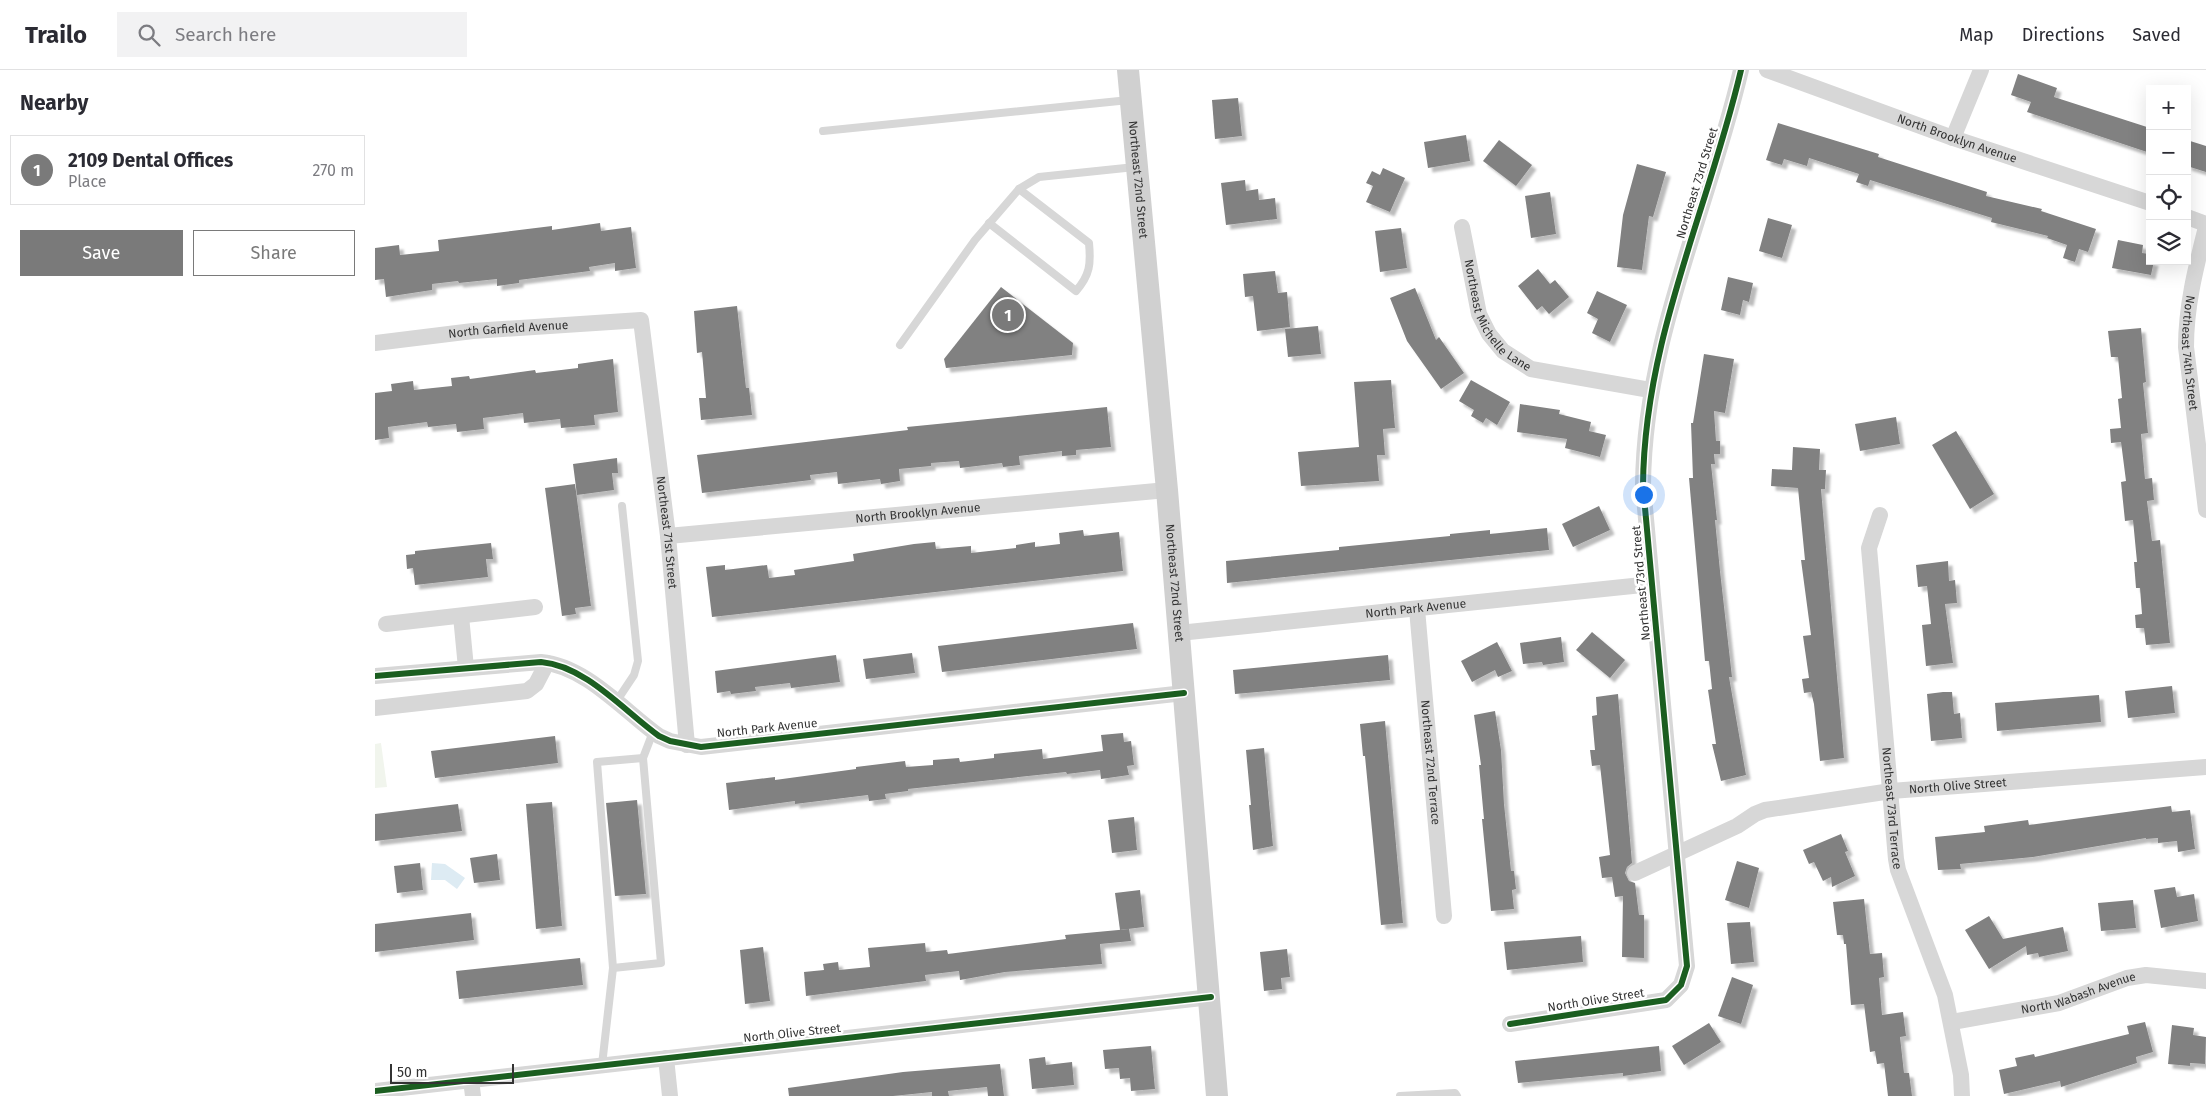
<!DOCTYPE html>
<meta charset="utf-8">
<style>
body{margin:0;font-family:"Fira Sans",sans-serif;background:#f2f2f3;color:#2b2b33}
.controls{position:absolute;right:15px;top:15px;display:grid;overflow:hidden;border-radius:0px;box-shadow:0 5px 20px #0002}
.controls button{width:45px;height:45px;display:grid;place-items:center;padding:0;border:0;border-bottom:1px solid #e1e1e2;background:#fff;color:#2b2b33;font:25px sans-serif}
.scale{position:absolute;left:15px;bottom:12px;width:124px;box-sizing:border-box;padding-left:5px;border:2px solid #333;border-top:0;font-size:14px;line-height:18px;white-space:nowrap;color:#333;-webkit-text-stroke:4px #fff;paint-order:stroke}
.you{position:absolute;left:1268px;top:424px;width:18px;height:18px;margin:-12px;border:4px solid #fff;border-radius:50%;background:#1a73e8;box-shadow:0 0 0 8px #1a73e833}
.badge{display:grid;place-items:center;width:32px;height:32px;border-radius:50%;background:#7a7a7a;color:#fff;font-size:16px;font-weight:700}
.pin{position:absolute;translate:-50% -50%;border:2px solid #fff;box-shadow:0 1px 5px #0006}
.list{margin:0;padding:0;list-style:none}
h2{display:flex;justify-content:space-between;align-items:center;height:65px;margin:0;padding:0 20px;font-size:21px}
h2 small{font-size:16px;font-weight:400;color:#7c7c81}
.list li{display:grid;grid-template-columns:32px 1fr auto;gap:15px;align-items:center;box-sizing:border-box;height:70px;margin:0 10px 10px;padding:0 10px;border:1px solid #e1e1e2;border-radius:0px}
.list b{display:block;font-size:19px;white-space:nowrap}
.list p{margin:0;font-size:16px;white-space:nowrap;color:#7c7c81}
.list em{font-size:16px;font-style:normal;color:#7c7c81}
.actions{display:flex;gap:10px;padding:15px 20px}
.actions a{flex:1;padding:11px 0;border:1px solid #7a7a7a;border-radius:0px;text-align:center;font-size:18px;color:#7a7a7a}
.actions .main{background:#7a7a7a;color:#fff}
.icon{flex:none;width:28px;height:28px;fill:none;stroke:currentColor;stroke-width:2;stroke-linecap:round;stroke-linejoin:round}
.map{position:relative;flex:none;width:1831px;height:1026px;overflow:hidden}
header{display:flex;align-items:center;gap:30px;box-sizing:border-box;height:70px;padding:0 25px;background:#fff;border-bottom:1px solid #e1e1e2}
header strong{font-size:24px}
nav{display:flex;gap:28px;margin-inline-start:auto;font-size:18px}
.search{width:350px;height:45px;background:#f2f2f3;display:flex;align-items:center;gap:12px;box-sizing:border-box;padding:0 18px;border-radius:0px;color:#7c7c81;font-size:19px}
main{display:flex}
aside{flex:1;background:#fff}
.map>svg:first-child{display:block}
</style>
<header>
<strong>Trailo</strong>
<div class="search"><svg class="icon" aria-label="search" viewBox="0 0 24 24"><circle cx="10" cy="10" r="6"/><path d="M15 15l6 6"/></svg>Search here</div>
<nav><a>Map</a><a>Directions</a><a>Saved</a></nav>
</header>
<main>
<aside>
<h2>Nearby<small></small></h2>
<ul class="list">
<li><span class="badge">1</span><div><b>2109 Dental Offices</b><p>Place</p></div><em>270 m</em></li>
</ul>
<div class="actions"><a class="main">Save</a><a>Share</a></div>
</aside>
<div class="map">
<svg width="1831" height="1026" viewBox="0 0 1831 1026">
<defs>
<filter id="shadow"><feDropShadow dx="4.5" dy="4.5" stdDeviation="1" flood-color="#0004"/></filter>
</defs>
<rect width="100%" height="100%" fill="#fff"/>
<path fill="#f1f5ed" d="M6,673L12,717L0,718V674Z"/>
<path fill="#ddebf3" d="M57,793L70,794L90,808L82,819L70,810H56Z"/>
<g fill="#818181" filter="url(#shadow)">
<path d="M1643,4L1682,18L1679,27L1775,58V83L1652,42L1656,32L1636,25Z"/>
<path d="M863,28L867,66L840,69L837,30Z"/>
<path d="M1403,53L1504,84L1503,87L1612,122L1611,126L1667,139L1666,141L1721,159L1713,182L1704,179L1700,192L1688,188L1692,175L1672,168L1673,166L1616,152L1617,148L1495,110L1493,116L1481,112L1484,104L1434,88L1432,96L1409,89L1407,95L1391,90Z"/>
<path d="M1091,65L1095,91L1053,98L1049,72Z"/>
<path d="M1124,70L1157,95L1141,116L1108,91Z"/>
<path d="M1812,70L1831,76V102L1812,96Z"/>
<path d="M1262,94L1291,102L1278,147L1274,146L1267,200L1242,197L1248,145Z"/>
<path d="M1008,98L1030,108L1015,142L991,132L998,116L991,113L997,101L1005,105Z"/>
<path d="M870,110L871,121L883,119L884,130L900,128L902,149L851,155L846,113Z"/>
<path d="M1175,122L1181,164L1156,168L1150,126Z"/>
<path d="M1393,148L1417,155L1407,188L1384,181Z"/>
<path d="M225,153L226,161L256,157L261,198L240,201V193L214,197L215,201L144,210V213L122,216V209L84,213L83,211L57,214V220L11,227L9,209L0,210V178L24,175L25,185L64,181L63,170L177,156V160Z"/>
<path d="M1026,158L1032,198L1005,202L1000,161Z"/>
<path d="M1743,170L1768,175L1767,183L1775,184V191H1779L1776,205L1737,198Z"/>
<path d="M1163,199L1175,214L1180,210L1194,227L1174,244L1167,236L1162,240L1143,216Z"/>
<path d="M900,201L903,223L912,222L915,257L882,261L878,226L870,227L868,204Z"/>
<path d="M1353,207L1378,213L1374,232L1368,230L1365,245L1346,240Z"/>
<path d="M626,217L698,273L697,285L571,298L569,289Z"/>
<path d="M1040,218L1061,270L1064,267L1089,303L1066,319L1032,271L1015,228Z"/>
<path d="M1222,221L1252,235L1235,272L1217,263L1223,249L1212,243Z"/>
<path d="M362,236L371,318H374L377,345L326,350L324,328H331L327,282L322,283L319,241Z"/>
<path d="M943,256L946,284L913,287L910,259Z"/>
<path d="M1766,258L1771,312L1768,313L1773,363L1766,364L1770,409L1777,408L1779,430L1772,431L1777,471L1785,470L1795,573L1771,575L1769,558H1761L1760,545L1767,544L1765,518H1761L1759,492H1762L1758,450L1750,451L1746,412L1751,411L1746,372L1736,373L1735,359L1746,358L1743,329L1747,328L1743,287H1736L1733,261Z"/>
<path d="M1329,284L1359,289L1350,343L1339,341L1341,371H1345V384H1339L1340,394H1336L1342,450H1340L1345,501L1357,607H1354L1371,705L1346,711L1337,674H1341L1333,620L1337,619L1334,591H1330L1314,408H1318L1316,353H1318Z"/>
<path d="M238,289L243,342L219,345L220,355L186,358L185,349L149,353L148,343L108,348L109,359L82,362L81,354L53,357L52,352L13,357L14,368L0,370V323L17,321L16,314L38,311L39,320L77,316L76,308L94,306L95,309L160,300L161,303L203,298V294Z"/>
<path d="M1016,310L1020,358L1008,359L1010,385H1002L1004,411L926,416L923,382L984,377L979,312Z"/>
<path d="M1096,310L1135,332L1122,355L1111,348L1108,353L1096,346L1099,340L1084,331Z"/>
<path d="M1145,334L1185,340L1184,344L1216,352L1214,361L1231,365L1225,387L1190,378L1192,369L1142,362Z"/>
<path d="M732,337L736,377L701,380V385L687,386V381L644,386L645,395L628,397L627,393L585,398L584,391L556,393V396L524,399L525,411L506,414L505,409L463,414L462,402L435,405L436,410L327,423L322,385L533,360L532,357Z"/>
<path d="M1521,347L1525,374L1485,381L1480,354Z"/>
<path d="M1581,361L1619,424L1595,439L1557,375Z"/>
<path d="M1418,377L1445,379L1444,400H1451L1450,419H1446L1469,688L1445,691L1439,634L1436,622L1429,623L1427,609L1434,608L1428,566L1436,565L1426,490H1430L1423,418L1396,416L1397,399L1417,400Z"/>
<path d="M242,388L243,403H237L239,420L202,425L198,394Z"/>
<path d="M200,414L216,536L200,538L201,544L187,546L170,418Z"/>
<path d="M1224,436L1235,460L1198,477L1187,454Z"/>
<path d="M1172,458L1174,480L852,513L851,491L964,480V477L1075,466V464L1115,460V464Z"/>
<path d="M708,460L709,466L744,462L748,501L337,547L331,497L350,495V500L392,495L394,508L420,505L419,500L479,491L478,484L539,474L560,472L561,479L596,476V483L641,478V475L660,472V477L685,474L684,463Z"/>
<path d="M116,473L118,489H111L113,507L40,515L38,498L32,499L31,485L40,484V481Z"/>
<path d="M1573,491L1574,511L1580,510L1582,533L1570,534L1578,593L1551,596L1547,555L1556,554L1552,516L1543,517L1541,495Z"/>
<path d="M758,553L762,579L567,602L563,576Z"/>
<path d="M1217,562L1250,590L1235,608L1201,580Z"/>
<path d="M1186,567L1189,592L1168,595L1167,592L1148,594L1145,573Z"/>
<path d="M1122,572L1137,601L1123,607L1120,600L1097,612L1086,591Z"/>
<path d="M537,583L540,603L491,609L488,589Z"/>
<path d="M461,585L465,612L416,618L415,613L380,617L381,621L356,624L355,621L342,623L340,601Z"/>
<path d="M1013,585L1015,610L860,624L858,600Z"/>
<path d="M1797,616L1800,643L1753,648L1750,621Z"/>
<path d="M1568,622H1577L1579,644L1585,643L1587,668L1556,671L1552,624Z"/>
<path d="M1243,624L1257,793L1252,797L1250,803L1254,811L1260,813L1264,845H1269V888L1247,887L1248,826L1240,827L1237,807L1227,808L1224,787L1235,785L1225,695L1217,696L1215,680H1220L1217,646L1222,645L1221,627Z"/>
<path d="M1724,625L1726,652L1622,661L1620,633Z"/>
<path d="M1120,641L1126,680L1129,734L1136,801H1139L1141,819L1137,820L1139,839L1116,841L1107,749H1109L1104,695H1106L1099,645Z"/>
<path d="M1010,651L1028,853L1006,855L990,686H988L985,654Z"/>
<path d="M748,663L749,672L756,671L759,695L752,696L754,705L726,709L725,700L692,704L691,702L533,719V721L510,724L511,729L494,731L493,725L420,734V731L354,740L351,713L400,707V710L481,699V697L530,691L531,697L558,695V690L584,688L585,692L619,688V684L667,679L668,689L728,681L726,665Z"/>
<path d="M180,666L183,693L60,708L56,681Z"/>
<path d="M889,678L898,776L878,780L874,735H876L871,680Z"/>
<path d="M262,730L271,824L240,826L231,733Z"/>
<path d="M177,732L187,856L161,859L151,734Z"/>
<path d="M83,734L87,761L0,771V744Z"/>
<path d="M1796,736L1797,742L1815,740L1820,779L1803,782L1802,771L1783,773V768L1771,769V768L1658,787L1585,794L1586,799L1563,800L1560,767L1610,762L1609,756L1653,750L1654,755Z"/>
<path d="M759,747L762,780L737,783L733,750Z"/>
<path d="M1466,764L1473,781L1470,782L1480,806L1457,817L1456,807L1448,811L1439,792L1434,794L1428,780Z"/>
<path d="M122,784L125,810L99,813L95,788Z"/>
<path d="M1362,791L1384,798L1374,838L1350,830Z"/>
<path d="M45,793L48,820L22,823L19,796Z"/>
<path d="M1800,817L1802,827L1819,824L1823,851L1786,858L1779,820Z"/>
<path d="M765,820L769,857L745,860L740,823Z"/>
<path d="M1489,829L1495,884L1507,883L1509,907L1504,908L1507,945L1528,942L1531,966L1525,967L1529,1003H1534L1537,1026H1513L1509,993L1502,994L1500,981L1495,982L1489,934L1476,935L1471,874H1469L1468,865H1462L1458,832Z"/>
<path d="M1758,830L1761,858L1726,861L1723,833Z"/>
<path d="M96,843L99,870L0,882V854Z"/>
<path d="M1614,846L1628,869L1688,857L1693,881L1664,887L1663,883L1652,885L1651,876L1614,899L1590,860Z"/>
<path d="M1375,852L1379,892L1356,894L1352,853Z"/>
<path d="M754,859L756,871L725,874L727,894L630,902L585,910L584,901L550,905L551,911L431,926L429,902L449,900L448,894L463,892L464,900L495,897L493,878L550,873L551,882L572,880L573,884L691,869L690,865Z"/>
<path d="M1206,866L1208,892L1132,900L1129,872Z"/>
<path d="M388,877L395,931L370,934L365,880Z"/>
<path d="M912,879L915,907L906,908L907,919L889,921L885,882Z"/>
<path d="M205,888L208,915L84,929L81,901Z"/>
<path d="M1357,907L1378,915L1366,954L1343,946Z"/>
<path d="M1770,952L1778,982L1761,987L1762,993L1686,1017L1685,1011L1629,1024L1624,1000L1642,996L1640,988L1659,984L1660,987L1754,964L1752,956Z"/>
<path d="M1334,953L1346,972L1309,995L1297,976Z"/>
<path d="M1797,955L1819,958L1818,965L1831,967L1830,994L1815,993V996L1793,994Z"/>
<path d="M776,976L780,1019L756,1021L755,1008L745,1009L744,998L730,999L728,980Z"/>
<path d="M1284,976L1286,1001L1248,1006V1003L1143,1013L1140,991Z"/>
<path d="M670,987L671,995L697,992L699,1015L657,1019L654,989Z"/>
<path d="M625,994L629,1026H613L612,1017L573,1021L574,1026H557V1022L518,1026H414L413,1018L528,1002Z"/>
</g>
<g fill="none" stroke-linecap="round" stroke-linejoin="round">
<g stroke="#d7d7d7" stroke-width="8">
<path d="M448,61L754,30"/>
<path d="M614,153L701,221C715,205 716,194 714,173L644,119"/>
<path d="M525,275L600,170L644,119L664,107L760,97"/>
<path d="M241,632L259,605L263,591L247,436"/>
<path d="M238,898L286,893L268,688L278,662"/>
<path d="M227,995L238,898L222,692L268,688"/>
<path d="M1025,1026L1080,1023L1082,1026"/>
</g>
<g stroke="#d7d7d7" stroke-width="16">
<path id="s1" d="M1392,0L1578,68L1775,133"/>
<path d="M1578,68L1606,0"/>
<path d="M1812,147L1831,154"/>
<path id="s2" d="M1087,157L1104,244L1114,264L1128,281L1156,299L1275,320"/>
<path id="s3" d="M1831,157C1821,197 1811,235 1811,277L1831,440"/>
<path id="s4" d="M0,273L98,261L266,250L293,466L312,675"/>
<path id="s5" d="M1505,445L1494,478L1521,789L1523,800L1570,925L1586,1005L1587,1026"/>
<path id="s6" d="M293,466L792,420"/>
<path id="s7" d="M1042,539L1069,846"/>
<path d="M86,546L91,598"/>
<path d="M11,554L160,537"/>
<path id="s8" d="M804,563L1277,514"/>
<path d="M0,606L166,592C211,596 249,641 284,666L295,671L326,677L809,623"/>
<path d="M0,638L152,621L161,614L172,593"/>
<path id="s9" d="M1260,803L1362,756L1380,744L1390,740L1516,721L1831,697"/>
<path id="s10" d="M1577,952L1684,933L1752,908L1771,905L1831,911"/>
<path d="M1135,954L1291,930L1306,915L1312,896L1268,416C1269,269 1333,141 1366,0"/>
<path d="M291,988L295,1026"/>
<path d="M96,1010L98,1026"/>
<path d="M0,1021L836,927"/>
</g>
<path stroke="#d0d0d0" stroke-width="22" id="s11" d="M753,0L792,420L842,1026"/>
<g stroke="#fff" stroke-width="9">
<g id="cycleway">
<path d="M0,606L166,592C211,596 249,641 284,666L295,671L326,677L809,623"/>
<path d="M1135,954L1291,930L1306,915L1312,896L1268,416C1269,269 1333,141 1366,0"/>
<path d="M0,1021L836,927"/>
</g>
</g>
<use href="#cycleway" stroke="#1b5e20" stroke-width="6"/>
</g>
<g text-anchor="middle" stroke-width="5" stroke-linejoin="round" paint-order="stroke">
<g font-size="12" fill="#333" stroke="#fff">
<text dy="4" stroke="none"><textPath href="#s1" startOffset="202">North Brooklyn Avenue</textPath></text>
<text dy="4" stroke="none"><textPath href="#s11" startOffset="110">Northeast 72nd Street</textPath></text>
<text transform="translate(1322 113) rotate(-73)" y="4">Northeast 73rd Street</text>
<text dy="4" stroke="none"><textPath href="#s2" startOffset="99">Northeast Michelle Lane</textPath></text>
<text dy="4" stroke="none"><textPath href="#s4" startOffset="134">North Garfield Avenue</textPath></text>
<text dy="4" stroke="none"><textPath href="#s3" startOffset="128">Northeast 74th Street</textPath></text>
<text dy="4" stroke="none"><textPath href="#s6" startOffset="251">North Brooklyn Avenue</textPath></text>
<text dy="4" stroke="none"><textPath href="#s4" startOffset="481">Northeast 71st Street</textPath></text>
<text dy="4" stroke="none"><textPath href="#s11" startOffset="515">Northeast 72nd Street</textPath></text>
<text transform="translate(1266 513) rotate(-95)" y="4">Northeast 73rd Street</text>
<text dy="4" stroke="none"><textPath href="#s8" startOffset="238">North Park Avenue</textPath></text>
<text transform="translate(392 658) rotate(-6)" y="4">North Park Avenue</text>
<text dy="4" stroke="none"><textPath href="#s7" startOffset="154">Northeast 72nd Terrace</textPath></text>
<text dy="4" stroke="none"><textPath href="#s9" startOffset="339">North Olive Street</textPath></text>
<text dy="4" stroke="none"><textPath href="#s5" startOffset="296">Northeast 73rd Terrace</textPath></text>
<text dy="4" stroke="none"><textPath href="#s10" startOffset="130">North Wabash Avenue</textPath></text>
<text transform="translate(1221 930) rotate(-9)" y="4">North Olive Street</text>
<text transform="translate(417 963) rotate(-6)" y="4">North Olive Street</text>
</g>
</g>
</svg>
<div class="controls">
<button>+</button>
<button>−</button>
<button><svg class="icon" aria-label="locate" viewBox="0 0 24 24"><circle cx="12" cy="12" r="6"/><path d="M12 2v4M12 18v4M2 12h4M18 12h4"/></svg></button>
<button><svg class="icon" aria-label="layers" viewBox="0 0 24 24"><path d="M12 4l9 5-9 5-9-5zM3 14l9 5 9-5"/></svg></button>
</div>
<div class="scale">50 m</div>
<div class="you"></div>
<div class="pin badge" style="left:633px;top:245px">1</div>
</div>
</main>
